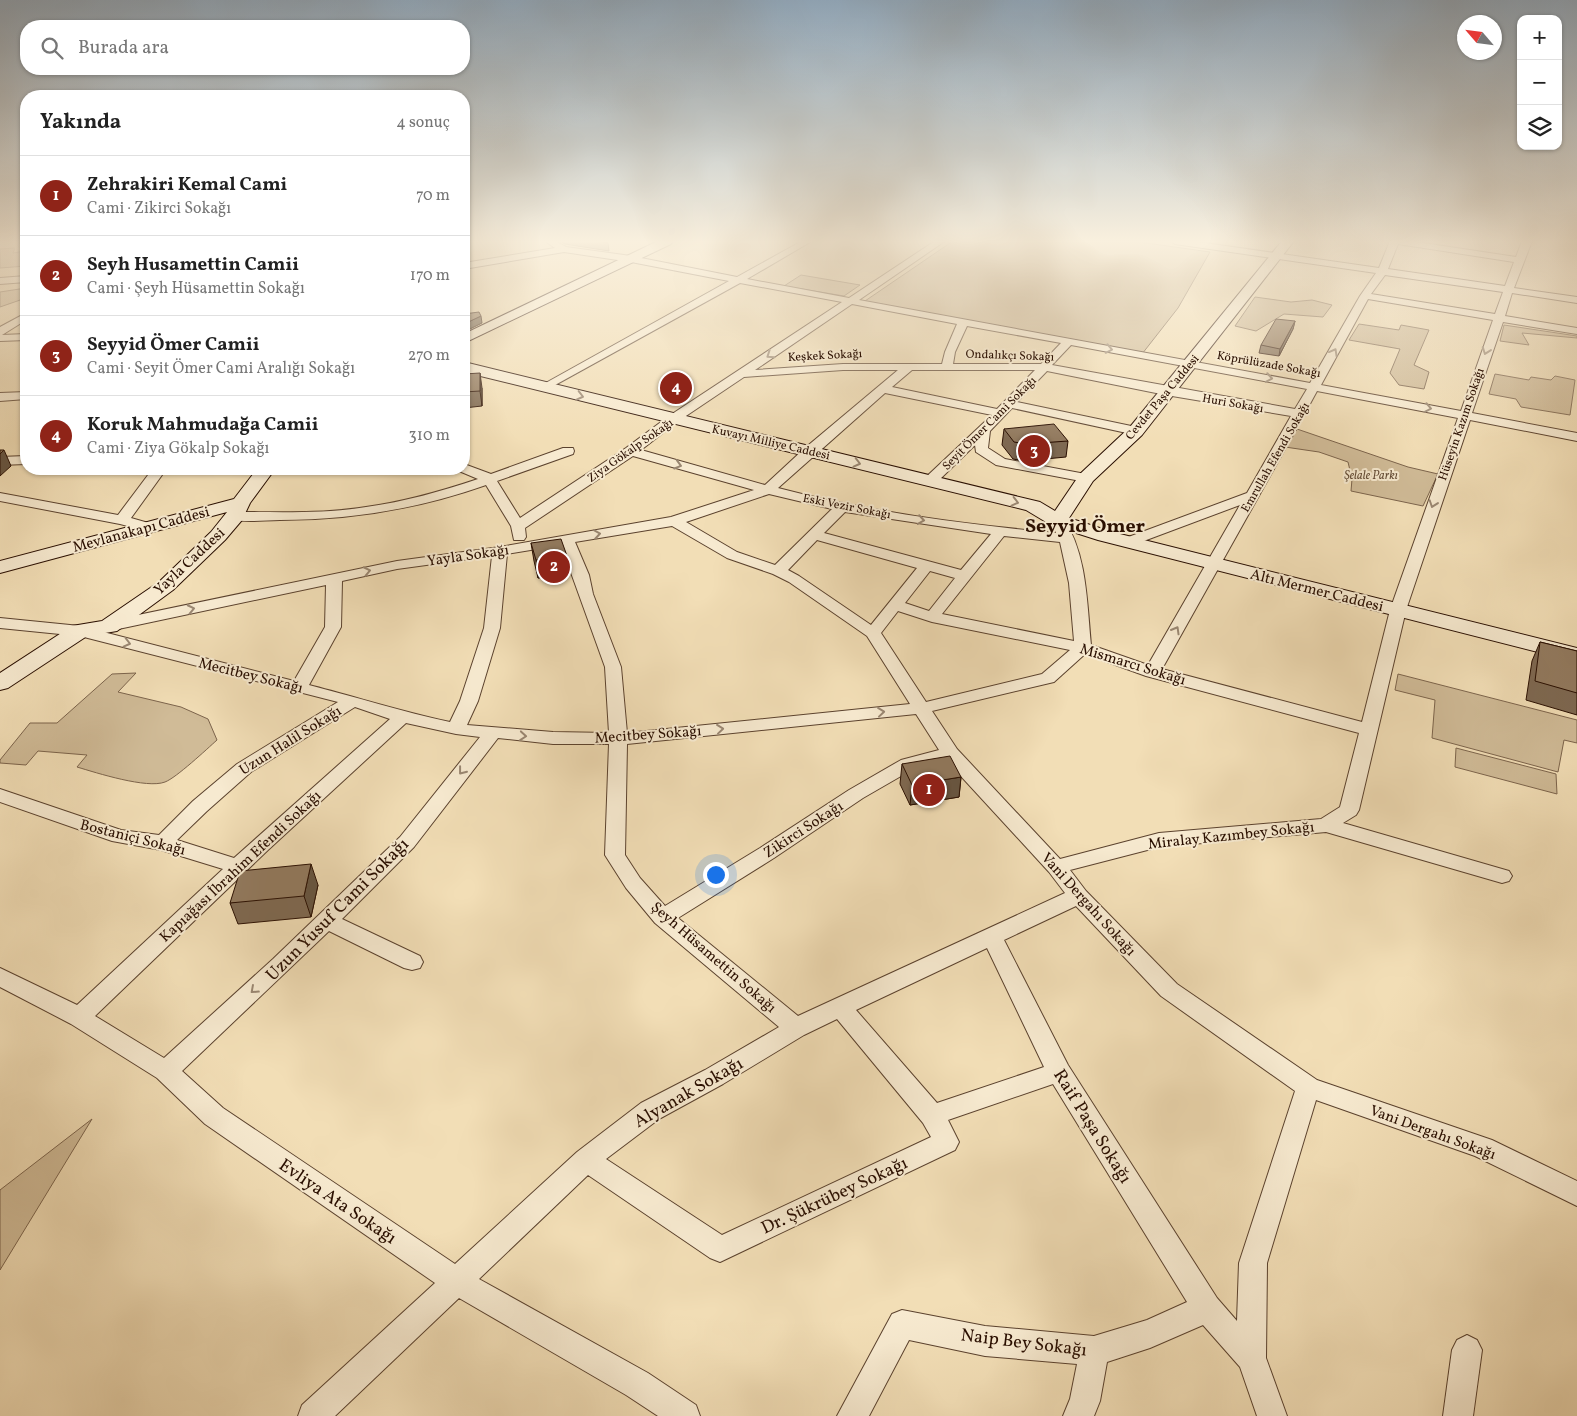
<!DOCTYPE html>
<html lang="tr">
<meta charset="utf-8">
<style>
body{margin:0;font-family:Vollkorn,serif;background:#f2f2f2;color:#222}
.controls{position:absolute;right:15px;top:15px;display:grid;overflow:hidden;border-radius:10px;box-shadow:0 1px 4px #0004}
.controls button{width:45px;height:45px;display:grid;place-items:center;padding:0;border:0;border-bottom:1px solid #e0e0e0;background:#fff;color:#222;font:25px sans-serif}
.compass{position:absolute;left:1457px;top:15px;width:45px;height:45px;border-radius:50%;background:#fff;box-shadow:0 1px 4px #0004;rotate:298deg}
.you{position:absolute;left:715px;top:874px;width:18px;height:18px;margin:-12px;border:4px solid #fff;border-radius:50%;background:#1a73e8;box-shadow:0 0 0 8px #1a73e833}
.badge{display:grid;place-items:center;width:32px;height:32px;border-radius:50%;background:#8f2418;color:#fff;font-size:16px;font-weight:700}
.pin{position:absolute;translate:-50% -50%;border:2px solid #fff;box-shadow:0 1px 5px #0006}
.list{margin:0;padding:0;list-style:none}
h2{display:flex;justify-content:space-between;align-items:center;height:65px;margin:0;padding:0 20px;font-size:21px}
h2 small{font-size:16px;font-weight:400;color:#767676}
.list li{display:grid;grid-template-columns:32px 1fr auto;gap:15px;align-items:center;box-sizing:border-box;height:80px;padding:0 20px;border-top:1px solid #e0e0e0}
.list b{display:block;font-size:19px;white-space:nowrap}
.list p{margin:0;font-size:16px;white-space:nowrap;color:#767676}
.list em{font-size:16px;font-style:normal;color:#767676}
.icon{flex:none;width:28px;height:28px;fill:none;stroke:currentColor;stroke-width:2;stroke-linecap:round;stroke-linejoin:round}
.map{position:relative;flex:none;width:1577px;height:1416px;overflow:hidden}
.search{position:absolute;background:#fff;box-shadow:0 1px 4px #0004;left:20px;top:20px;width:450px;height:55px;display:flex;align-items:center;gap:12px;box-sizing:border-box;padding:0 18px;border-radius:20px;color:#767676;font-size:19px}
.panel{position:absolute;background:#fff;box-shadow:0 1px 4px #0004;left:20px;top:90px;width:450px;height:385px;border-radius:20px}
.map>svg:first-child{display:block}
</style>
<div class="map">
<svg width="1577" height="1416" viewBox="0 0 1577 1416">
<rect width="100%" height="100%" fill="#f2deb6"/>
<filter id="stains"><feTurbulence type="fractalNoise" baseFrequency=".004" numOctaves="4"/><feColorMatrix values="0 0 0 0 .2 0 0 0 0 .09 0 0 0 0 .02 0 0 0 .5 -.17"/></filter>
<radialGradient id="worn" r=".72"><stop offset=".6" stop-color="#630" stop-opacity="0"/><stop offset="1" stop-color="#630" stop-opacity=".3"/></radialGradient>
<g fill="#d0bb97" stroke="#7c644c">
<path d="M953,241H1132L1210,252L1178,308L1142,354L865,301Z"/>
<path d="M15,248L13,253L26,251V266L0,268V249Z"/>
<path d="M801,275L860,285L844,296L784,286Z"/>
<path d="M26,288V298L0,307V292Z"/>
<path d="M1255,297L1291,302L1312,300L1332,305L1323,317L1284,314L1256,331L1235,326Z"/>
<path d="M1359,324L1399,330L1401,325L1429,330L1414,365L1429,372L1424,389L1399,385L1390,373L1400,349L1349,340Z"/>
<path d="M1504,325L1577,336V338L1522,333L1529,345L1500,341Z"/>
<path d="M1495,374L1529,380L1531,377L1551,380L1555,376L1575,380L1570,415L1521,407L1516,399L1489,394Z"/>
<path d="M1297,429L1408,467L1438,474L1423,506L1351,491L1352,479L1348,462L1319,452L1285,447Z"/>
<path d="M136,673L118,692L181,707L208,719L217,740C207,749 176,778 165,782C147,789 97,773 77,767L87,755L38,751L26,765L0,763V760L30,723H57L112,674Z"/>
<path d="M1398,674L1577,720V743L1564,740L1558,772L1432,738L1435,700L1395,690Z"/>
<path d="M1456,748L1556,774L1557,794L1455,767Z"/>
<path d="M92,1119L0,1270V1190Z"/>
</g>
<g fill="none" stroke-linecap="round" stroke-linejoin="round">
<g stroke="#5b422e" stroke-width="2">
<g id="street">
<path d="M545,241H555L566,247L631,256L737,277L802,241H812L747,279L849,298L935,241H945L859,300L1310,383L1360,296L1376,273L1175,244L1171,241H1191L1379,268L1390,241H1410L1516,257L1522,241H1532L1514,288L1577,297V303L1512,293L1505,316L1577,328V334L1503,322L1472,413L1577,433V441L1470,420L1406,610L1359,810L1356,815L1343,823L1509,871L1512,876L1509,881L1502,883L1326,832L1159,847L1070,870L1086,891L1177,984L1317,1080L1492,1140L1577,1181V1206L1475,1156L1316,1100L1267,1263L1266,1358L1287,1416H1257L1240,1367L1203,1325L1150,1348L1107,1362L1100,1401L1094,1416H1063L1070,1399L1077,1364L985,1356L909,1340L869,1416H837L892,1314L902,1310L985,1326L1094,1336L1147,1320L1187,1302L1053,1084L948,1120L959,1142L955,1150L720,1262L710,1258L588,1175L479,1279L648,1373L696,1405L700,1416H658L626,1395L459,1298L335,1416H298L302,1405L435,1283L205,1124L157,1078L71,1024L0,987V968L77,1005L223,869L161,850L112,841L0,802V789L121,830L159,835L193,801L237,764L338,702L80,636L0,628V618L80,626L294,681L325,627L326,585L109,631L103,629L101,626L103,623L109,621L397,561L500,547L671,517L754,490L633,456L525,528L526,537L524,540H514L511,526L486,485C418,509 351,520 280,520C264,520 245,523 230,519L228,516L230,513L235,512C279,512 323,514 366,507C404,502 442,491 478,479L459,471L458,469H464V464L491,474L563,448H573L574,451L573,454L497,481L520,518L626,448L669,416L842,302L740,283L546,390L542,389L540,387L542,385L729,281L631,262L564,252L464,269V263L555,248ZM1398,244L1514,262L1505,286L1388,269ZM1385,275L1503,292L1495,314L1371,294ZM1368,299L1493,320L1461,411L1321,385ZM852,304L957,324L945,352L942,364H843L755,370ZM967,326L1061,343L1041,364H953L955,352ZM1071,345L1307,389L1295,409L1052,365ZM843,370H898L805,448L765,485L641,450L677,422L744,377ZM912,370H1035L997,409L892,387ZM1047,371L1166,395L1291,416L1247,493L1123,539L1121,542L1123,545H1133L1240,505L1148,665L1091,645C1087,603 1087,553 1063,518H1053L1051,521L1056,533C963,524 869,512 778,488L885,393L992,415L925,478L923,481L925,484H935L975,445L976,452L996,465L1086,482L1091,481L1093,478L1091,475L1005,459L988,448L990,431L1012,408L1136,435L1142,431L1136,427L1017,402ZM1317,391L1458,418L1390,610L1362,722L1162,669L1303,417L1306,414L1305,413ZM769,494L832,509L775,565L737,552L686,522ZM845,512L991,534L961,570L824,533ZM672,526L727,558L773,574L789,582L867,636L910,704L627,733L621,667L593,594L589,575L575,542ZM1004,536L1060,542L1069,583L1074,641L942,614ZM817,540L917,568L871,625L799,576L788,570ZM561,545L605,667L609,733L553,732L467,725L478,701L500,628L507,554ZM492,556L484,628L460,701L450,722C403,712 356,697 309,685L341,627L342,581L397,569ZM930,571L955,578L929,611L905,603ZM898,611L932,622L1070,650L1042,674L926,702L881,633ZM1085,654L1146,676L1359,733L1340,807L1321,819L1159,833L1060,859L957,749L932,711L1054,682ZM355,707L390,719L234,858L177,840L207,811L251,772ZM916,714L939,750L901,760L849,790L760,848L665,906L640,878L625,855L627,744ZM406,723L456,734L480,737L400,837L273,959L164,1058L95,1016L268,850ZM498,738L553,744H609L605,855L626,888L655,923L779,1027L705,1070L641,1103L577,1152L455,1264L223,1108L182,1071L329,931L404,968L412,970L420,968L423,962L420,956L342,919L414,847ZM946,760L1049,872L1065,893L798,1016L678,918L774,858L863,798L915,768ZM1076,906L1161,996L1295,1091L1239,1263L1237,1321L1217,1298L1068,1065L1004,940ZM987,948L1044,1067L937,1103L856,1010ZM837,1019L923,1123L931,1137L722,1235L606,1159L659,1119L723,1084L804,1035Z"/>
<path d="M26,276V282L0,284V278Z"/>
<path d="M26,313V320L2,335L26,334V340L0,341V327Z"/>
<path d="M26,392V399L0,401V393Z"/>
<path d="M26,456V464L0,465V457Z"/>
<path d="M150,469H162V475L131,518L152,524L154,527L152,530L147,531L120,524L0,501V493L118,515L148,475Z"/>
<path d="M1467,1335L1477,1340L1482,1350L1473,1416H1443L1452,1350L1457,1340Z"/>
</g>
</g>
<g stroke="#290e00" stroke-width="2">
<g id="secondary">
<path d="M658,241H673L671,244L464,343V334Z"/>
<path d="M1282,241H1294L1142,435L1093,481L1069,518L1112,532L1577,648V662L1098,540L1051,525L1026,510L464,372V362L1040,502L1055,511L1080,474L1130,427Z"/>
<path d="M257,469H275L250,503L242,520L225,540L173,590L117,631L87,636L8,688L0,690V673L72,626L102,621L159,582L211,532L227,512L0,573V561L234,499Z"/>
</g>
</g>
<use href="#street" fill="#f7ead0" fill-rule="evenodd"/>
<use href="#secondary" fill="#f7ead0" fill-rule="evenodd"/>
</g>
<g fill="#7e6952" stroke="#290e00">
<path d="M560,241H605L608,243L609,251L565,244Z"/>
<path d="M1295,321L1293,329L1279,356L1259,353L1261,345Z"/>
<path d="M464,374L482,388V406L464,408Z"/>
<path d="M1004,429L1068,441L1066,457L1024,461L1013,459L1002,445Z"/>
<path d="M531,543L569,573L538,578L534,561Z"/>
<path d="M1540,642L1577,651V715L1526,700L1532,661Z"/>
<path d="M902,764L961,777L959,797L910,805L900,784Z"/>
<path d="M318,885L311,917L238,924L230,903Z"/>
</g>
<g fill="#665542" stroke="#290e00">
<path d="M481,316L482,323L464,332V324Z"/>
<path d="M1295,321L1293,329L1279,356L1280,349Z"/>
<path d="M480,373L482,388V406L480,391Z"/>
<path d="M4,450L11,466L0,476V454Z"/>
<path d="M567,556L569,573L538,578L536,560Z"/>
<path d="M961,777L959,797L910,805L912,785Z"/>
<path d="M311,864L318,885L311,917L304,896Z"/>
</g>
<g fill="#927a5f" stroke="#290e00">
<path d="M595,241H605L608,243Z"/>
<path d="M479,312L481,316L464,324V314Z"/>
<path d="M1276,319L1295,321L1280,349L1261,345Z"/>
<path d="M480,373V391L464,392V374Z"/>
<path d="M1054,424L1068,441L1026,444L1014,442L1004,429Z"/>
<path d="M0,450H4L0,454Z"/>
<path d="M561,539L567,556L536,560L531,543Z"/>
<path d="M1540,642L1577,651V693L1535,681Z"/>
<path d="M950,756L961,777L912,785L902,764Z"/>
<path d="M311,864L304,896L230,903L240,871Z"/>
</g>
<defs><path id="oneway-chevron" d="M-2-3.5L2.5 0L-2 3.5" fill="none" stroke-width="1.6" stroke-linecap="round" stroke-linejoin="round" transform="scale(1.25)"/></defs>
<g stroke="#9a8772">
<use href="#oneway-chevron" transform="translate(1109 349) rotate(11)"/>
<use href="#oneway-chevron" transform="translate(1486 351) rotate(110)"/>
<use href="#oneway-chevron" transform="translate(1334 352) rotate(-61)"/>
<use href="#oneway-chevron" transform="translate(770 355) rotate(146)"/>
<use href="#oneway-chevron" transform="translate(1269 378) rotate(10)"/>
<use href="#oneway-chevron" transform="translate(580 396) rotate(14)"/>
<use href="#oneway-chevron" transform="translate(1428 408) rotate(11)"/>
<use href="#oneway-chevron" transform="translate(857 463) rotate(14)"/>
<use href="#oneway-chevron" transform="translate(678 465) rotate(16)"/>
<use href="#oneway-chevron" transform="translate(1015 502) rotate(14)"/>
<use href="#oneway-chevron" transform="translate(1433 504) rotate(109)"/>
<use href="#oneway-chevron" transform="translate(921 520) rotate(9)"/>
<use href="#oneway-chevron" transform="translate(597 534) rotate(-9)"/>
<use href="#oneway-chevron" transform="translate(367 571) rotate(-12)"/>
<use href="#oneway-chevron" transform="translate(191 609) rotate(-12)"/>
<use href="#oneway-chevron" transform="translate(1176 630) rotate(-60)"/>
<use href="#oneway-chevron" transform="translate(127 643) rotate(14)"/>
<use href="#oneway-chevron" transform="translate(881 712) rotate(-6)"/>
<use href="#oneway-chevron" transform="translate(720 729) rotate(-6)"/>
<use href="#oneway-chevron" transform="translate(523 736) rotate(5)"/>
<use href="#oneway-chevron" transform="translate(462 771) rotate(128)"/>
<use href="#oneway-chevron" transform="translate(254 990) rotate(138)"/>
</g>
<linearGradient id="sky" x2="0" y2="1"><stop stop-color="#91a8bb"/><stop offset="0.55" stop-color="#f9f0de"/><stop offset="1" stop-color="#f9f0de" stop-opacity="0"/></linearGradient>
<rect width="1577" height="439" fill="url(#sky)"/>
<g text-anchor="middle" stroke-width="4" stroke-linejoin="round" paint-order="stroke">
<g font-size="12" fill="#290e00" stroke="#f7ead0">
<text transform="translate(825 355) rotate(-3)" y="4">Keşkek Sokağı</text>
<text transform="translate(1010 355) rotate(2)" y="4">Ondalıkçı Sokağı</text>
<text transform="translate(1269 364) rotate(10)" y="4">Köprülüzade Sokağı</text>
<text transform="translate(1162 397) rotate(-50)" y="4">Cevdet Paşa Caddesi</text>
<text transform="translate(1233 403) rotate(10)" y="4">Huri Sokağı</text>
<text transform="translate(989 423) rotate(-45)" y="4">Seyit Ömer Cami Sokağı</text>
<text transform="translate(1461 424) rotate(-71)" y="4">Hüseyin Kazım Sokağı</text>
<text transform="translate(771 442) rotate(13)" y="4">Kuvayı Milliye Caddesi</text>
<text transform="translate(630 450) rotate(-35)" y="4">Ziya Gökalp Sokağı</text>
<text transform="translate(1275 457) rotate(-60)" y="4">Emrullah Efendi Sokağı</text>
<text transform="translate(847 506) rotate(11)" y="4">Eski Vezir Sokağı</text>
</g>
<g font-size="12" font-style="italic" fill="#634b35" stroke="#f7ead0">
<text x="1371" y="479">Şelale Parkı</text>
</g>
<g font-size="15" fill="#290e00" stroke="#f7ead0">
<text transform="translate(141 529) rotate(-15)" y="5">Mevlanakapı Caddesi</text>
<text transform="translate(468 555) rotate(-8)" y="5">Yayla Sokağı</text>
<text transform="translate(189 561) rotate(-43)" y="5">Yayla Caddesi</text>
<text transform="translate(1317 590) rotate(14)" y="5">Altı Mermer Caddesi</text>
<text transform="translate(1133 664) rotate(17)" y="5">Mismarcı Sokağı</text>
<text transform="translate(251 675) rotate(14)" y="5">Meсitbey Sokağı</text>
<text transform="translate(648 734) rotate(-4)" y="5">Meсitbey Sokağı</text>
<text transform="translate(290 740) rotate(-32)" y="5">Uzun Halil Sokağı</text>
<text transform="translate(803 829) rotate(-33)" y="5">Zikirci Sokağı</text>
<text transform="translate(1231 835) rotate(-6)" y="5">Miralay Kazımbey Sokağı</text>
<text transform="translate(133 837) rotate(14)" y="5">Bostaniçi Sokağı</text>
<text transform="translate(240 866) rotate(-43)" y="5">Kapıağası İbrahim Efendi Sokağı</text>
<text transform="translate(1089 904) rotate(48)" y="5">Vani Dergahı Sokağı</text>
<text transform="translate(714 957) rotate(41)" y="5">Şeyh Hüsamettin Sokağı</text>
<text transform="translate(1433 1132) rotate(20)" y="5">Vani Dergahı Sokağı</text>
</g>
<g font-size="18" fill="#290e00" stroke="#f7ead0">
<text transform="translate(337 909) rotate(-45)" y="6">Uzun Yusuf Cami Sokağı</text>
<text transform="translate(688 1092) rotate(-30)" y="6">Alyanak Sokağı</text>
<text transform="translate(1093 1126) rotate(58)" y="6">Raif Paşa Sokağı</text>
<text transform="translate(834 1195) rotate(-25)" y="6">Dr. Şükrübey Sokağı</text>
<text transform="translate(338 1201) rotate(34)" y="6">Evliya Ata Sokağı</text>
<text transform="translate(1024 1342) rotate(7)" y="6">Naip Bey Sokağı</text>
</g>
<g font-size="20" font-weight="bold" fill="#290e00" stroke="#f7ead0">
<text x="1085" y="532">Seyyid Ömer</text>
</g>
</g>
<rect width="100%" height="100%" filter="url(#stains)"/>
<rect width="100%" height="100%" fill="url(#worn)"/>
</svg>
<div class="controls">
<button>+</button>
<button>−</button>
<button><svg class="icon" aria-label="layers" viewBox="0 0 24 24"><path d="M12 4l9 5-9 5-9-5zM3 14l9 5 9-5"/></svg></button>
</div>
<svg class="compass" viewBox="-18 -18 36 36"><path d="M0-13l5 13h-10z" fill="#e53935"/><path d="M0 13l5-13h-10z" fill="#767676"/></svg>
<div class="you"></div>
<div class="pin badge" style="left:929px;top:790px">1</div>
<div class="pin badge" style="left:554px;top:567px">2</div>
<div class="pin badge" style="left:1034px;top:451px">3</div>
<div class="pin badge" style="left:676px;top:388px">4</div>
<div class="search"><svg class="icon" aria-label="search" viewBox="0 0 24 24"><circle cx="10" cy="10" r="6"/><path d="M15 15l6 6"/></svg>Burada ara</div>
<section class="panel">
<h2>Yakında<small>4 sonuç</small></h2>
<ul class="list">
<li><span class="badge">1</span><div><b>Zehrakiri Kemal Cami</b><p>Cami · Zikirci Sokağı</p></div><em>70 m</em></li>
<li><span class="badge">2</span><div><b>Seyh Husamettin Camii</b><p>Cami · Şeyh Hüsamettin Sokağı</p></div><em>170 m</em></li>
<li><span class="badge">3</span><div><b>Seyyid Ömer Camii</b><p>Cami · Seyit Ömer Cami Aralığı Sokağı</p></div><em>270 m</em></li>
<li><span class="badge">4</span><div><b>Koruk Mahmudağa Camii</b><p>Cami · Ziya Gökalp Sokağı</p></div><em>310 m</em></li>
</ul>
</section>
</div>
